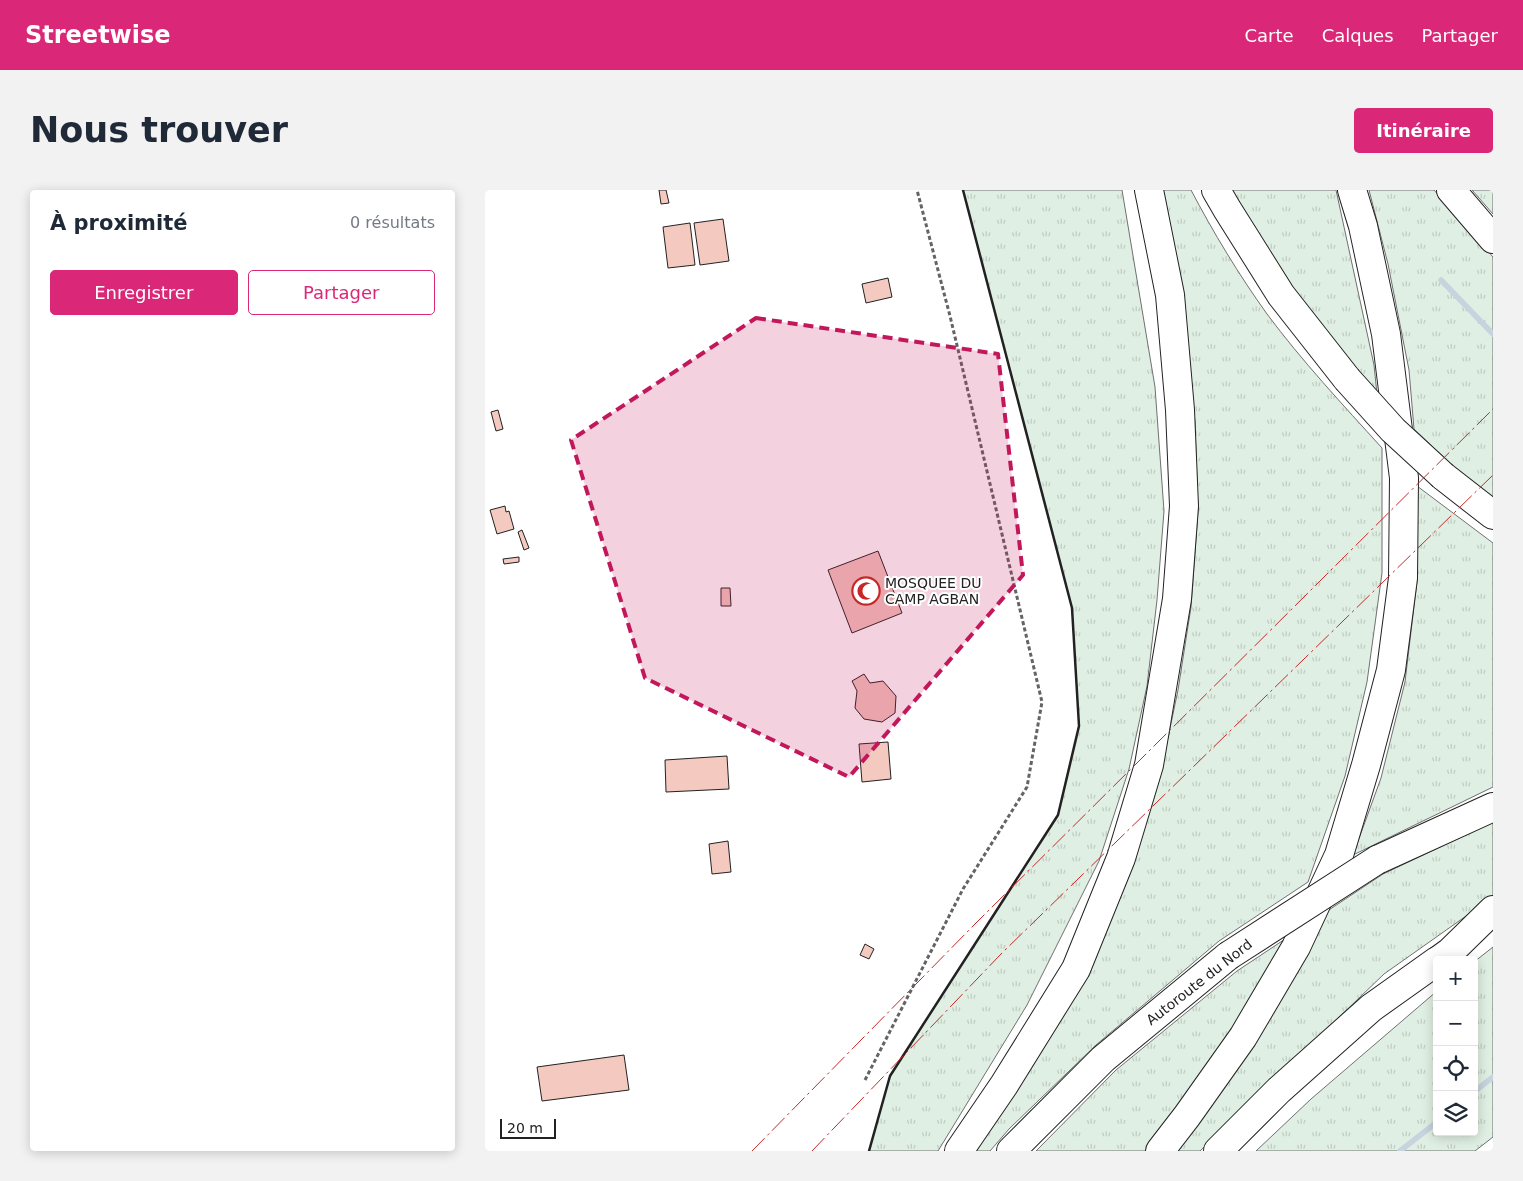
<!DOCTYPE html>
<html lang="fr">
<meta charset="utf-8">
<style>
body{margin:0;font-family:"DejaVu Sans",sans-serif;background:#f2f2f3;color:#1f2937}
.controls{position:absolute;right:15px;bottom:15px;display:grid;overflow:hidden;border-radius:5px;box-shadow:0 2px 12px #0003}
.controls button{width:45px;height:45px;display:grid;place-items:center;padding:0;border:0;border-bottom:1px solid #e0e1e3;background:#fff;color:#1f2937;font:25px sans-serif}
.scale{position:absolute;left:15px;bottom:12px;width:56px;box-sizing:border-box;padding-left:5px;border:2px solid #222;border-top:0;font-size:14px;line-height:18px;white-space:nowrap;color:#222;-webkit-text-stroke:4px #fff;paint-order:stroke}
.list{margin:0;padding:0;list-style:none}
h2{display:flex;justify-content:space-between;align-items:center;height:65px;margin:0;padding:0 20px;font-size:21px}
h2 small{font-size:16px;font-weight:400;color:#747a83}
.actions{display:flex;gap:10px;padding:15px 20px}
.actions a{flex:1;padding:11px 0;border:1px solid #db2777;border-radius:5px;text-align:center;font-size:18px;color:#db2777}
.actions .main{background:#db2777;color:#fff}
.icon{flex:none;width:28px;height:28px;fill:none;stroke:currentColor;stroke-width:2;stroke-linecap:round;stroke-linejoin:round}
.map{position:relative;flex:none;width:1008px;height:961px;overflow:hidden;border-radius:5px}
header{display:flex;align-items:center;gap:30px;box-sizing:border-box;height:70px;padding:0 25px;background:#db2777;color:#fff}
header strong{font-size:24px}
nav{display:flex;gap:28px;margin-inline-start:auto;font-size:18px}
.intro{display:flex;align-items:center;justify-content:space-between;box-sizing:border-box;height:120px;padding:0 30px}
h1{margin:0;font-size:35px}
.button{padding:12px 22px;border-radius:5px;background:#db2777;color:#fff;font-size:18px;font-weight:700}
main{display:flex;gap:30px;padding:0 30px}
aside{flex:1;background:#fff;border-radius:5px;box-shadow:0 2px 12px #0003}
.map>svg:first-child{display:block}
</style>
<header>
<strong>Streetwise</strong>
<nav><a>Carte</a><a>Calques</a><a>Partager</a></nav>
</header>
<div class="intro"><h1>Nous trouver</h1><a class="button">Itinéraire</a></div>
<main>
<aside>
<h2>À proximité<small>0 résultats</small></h2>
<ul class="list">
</ul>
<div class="actions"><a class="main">Enregistrer</a><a>Partager</a></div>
</aside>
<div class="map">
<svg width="1008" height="961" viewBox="0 0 1008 961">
<defs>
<pattern id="grass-tufts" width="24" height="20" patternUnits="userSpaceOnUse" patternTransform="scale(1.25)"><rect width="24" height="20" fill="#e0efe3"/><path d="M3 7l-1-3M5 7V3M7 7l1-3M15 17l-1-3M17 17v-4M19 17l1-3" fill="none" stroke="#c0cdc2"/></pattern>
</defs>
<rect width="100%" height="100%" fill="#fff"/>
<g fill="url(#grass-tufts)" stroke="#6f6f6f">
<path d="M478,0H637L670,197L679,321L672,410L662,496L644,579L614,671L542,815L453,961H384L405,886L573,625L594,536L587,418Z"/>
<path d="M673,0H706C728,42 754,85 782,124C817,171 858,215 897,258V383L882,492L860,586L823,692L734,751L611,855L524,939L505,961H489L676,581L693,500L706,417L713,322L710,231L694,115Z"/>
<path d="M741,0H851L889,175L892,204L805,102Z"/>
<path d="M884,0H949L1008,67V309L970,278L929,239L924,180L903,74Z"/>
<path d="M987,0H1008V24Z"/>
<path d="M932,296L1008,353V597L868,665L896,588L920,492L932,391Z"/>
<path d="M1008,632V707L899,784L715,961H551L631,880L752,781L898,684Z"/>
<path d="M1008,757V947L990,961H771L826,909L952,801V942H989V772Z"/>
</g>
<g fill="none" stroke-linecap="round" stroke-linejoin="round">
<g stroke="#c7d3dd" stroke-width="5.5">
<path d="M956,90L1008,144"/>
<path d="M989,902L1008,887"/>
<path d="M915,961L952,932"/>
</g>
</g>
<g fill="#f3c9c0" stroke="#222">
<path d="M174,0H181L184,13L176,14Z"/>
<path d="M238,29L244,71L215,75L209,33Z"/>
<path d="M205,33L210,75L183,78L178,37Z"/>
<path d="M403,88L407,107L381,113L377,94Z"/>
<path d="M13,220L18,239L11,241L6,222Z"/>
<path d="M20,316L21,322L24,321L29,339L12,344L5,320Z"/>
<path d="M37,340L44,358L39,360L33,342Z"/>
<path d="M393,361L417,423L367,443L343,380Z"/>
<path d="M34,367V372L19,374L18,369Z"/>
<path d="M236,398H245L246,416H236Z"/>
<path d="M379,484L385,493L398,491L411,506L410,523L397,532L379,529L370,518L372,501L367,491Z"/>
<path d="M403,552L406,589L377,592L374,554Z"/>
<path d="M242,566L244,599L181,602L180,570Z"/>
<path d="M243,651L246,682L227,684L224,654Z"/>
<path d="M380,754L389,759L384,769L375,765Z"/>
<path d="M139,865L144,900L57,911L52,877Z"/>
</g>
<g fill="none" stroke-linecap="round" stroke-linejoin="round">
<g stroke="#222" stroke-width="30">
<g id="motorway">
<path d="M731,0L742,19L796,105L862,189"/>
<path d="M966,0L1008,49"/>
<path d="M958,286L1008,325"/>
<path d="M892,670L1008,617"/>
<path d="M954,770L965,762L1008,720"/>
<path d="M474,961L519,895L591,779L636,668L664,575L692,409L699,316L695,220L685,105L664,0"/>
<path d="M526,961L618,869L743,766"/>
<path d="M675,961L702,926L758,847L811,757L854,665L881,575L906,480L918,388L919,288L901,144L878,36L867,0"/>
<path d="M733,961L794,900L886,818L952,771"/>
</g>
</g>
<path stroke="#646464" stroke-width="3" stroke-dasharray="4 2.5" stroke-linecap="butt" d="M380,890L478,699L542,597L557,512L465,126L432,0"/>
<use href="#motorway" stroke="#fff" stroke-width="28"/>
<g stroke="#222" stroke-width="30" stroke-linecap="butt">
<g id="motorway-bridge">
<path d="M862,189L908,240L958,286"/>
<path d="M743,766L892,670"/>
</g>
</g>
<use href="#motorway-bridge" stroke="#fff" stroke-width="28"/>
<path stroke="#222" stroke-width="2.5" d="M384,961L405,886L573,625L594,536L587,418L478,0"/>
<g stroke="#c62828" stroke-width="1" stroke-dasharray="18 4 2.5 4" stroke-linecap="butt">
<path d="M267,961L489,735L1008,219"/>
<path d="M327,961L517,763L1008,285"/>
</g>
</g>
<path fill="#c2185b" fill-opacity="0.2" stroke="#c2185b" stroke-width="4" stroke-dasharray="10 6" stroke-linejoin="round" d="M271,128L513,164L538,385L364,587L160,488L86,250Z"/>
<defs>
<g id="mosque-ring" transform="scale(1.4375)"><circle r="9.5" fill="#fff" stroke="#c62828" stroke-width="1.5"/><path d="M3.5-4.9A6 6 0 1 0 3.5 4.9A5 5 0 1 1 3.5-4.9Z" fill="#c62828"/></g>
</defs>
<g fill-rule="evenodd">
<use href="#mosque-ring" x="381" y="401"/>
</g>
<g text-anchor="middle" stroke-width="4" stroke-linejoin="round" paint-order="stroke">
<g font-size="14" fill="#222" stroke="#fff" text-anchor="start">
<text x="400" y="398">MOSQUEE DU<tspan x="400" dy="16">CAMP AGBAN</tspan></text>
</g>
<g font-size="14" fill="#222" stroke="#fff">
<text transform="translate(714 792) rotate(-38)" y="5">Autoroute du Nord</text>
</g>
</g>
</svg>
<div class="controls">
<button>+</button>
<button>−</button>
<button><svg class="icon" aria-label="locate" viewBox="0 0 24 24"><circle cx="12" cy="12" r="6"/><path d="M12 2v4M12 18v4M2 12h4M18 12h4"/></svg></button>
<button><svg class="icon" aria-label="layers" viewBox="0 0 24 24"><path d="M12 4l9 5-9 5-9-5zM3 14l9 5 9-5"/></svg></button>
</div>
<div class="scale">20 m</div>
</div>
</main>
